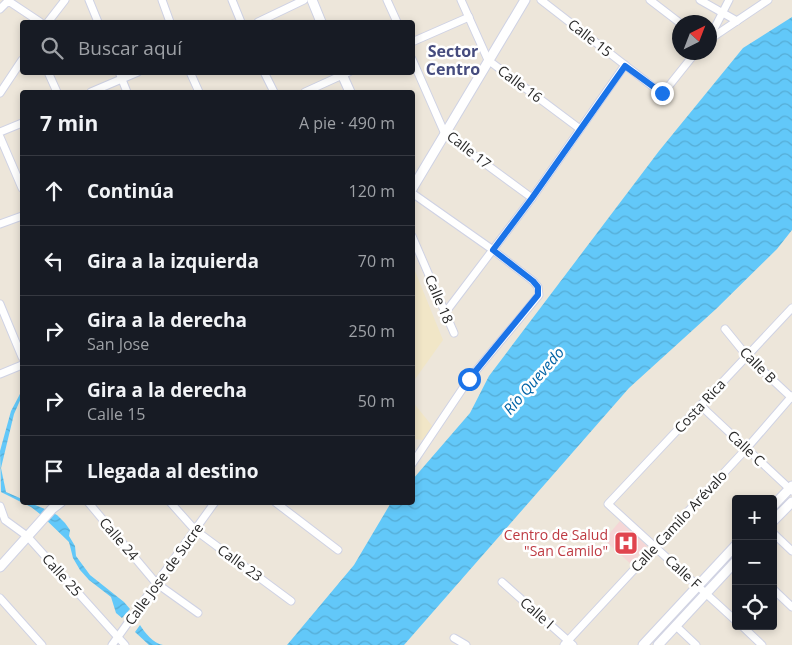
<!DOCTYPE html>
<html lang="es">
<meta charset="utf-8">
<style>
body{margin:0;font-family:"Open Sans",sans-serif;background:#242831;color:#f1f3f6}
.controls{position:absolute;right:15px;bottom:15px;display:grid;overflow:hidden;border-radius:5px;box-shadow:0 2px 8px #0003}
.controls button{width:45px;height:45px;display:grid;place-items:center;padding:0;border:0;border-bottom:1px solid #363941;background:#171b24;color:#f1f3f6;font:25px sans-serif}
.compass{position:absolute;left:672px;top:15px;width:45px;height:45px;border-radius:50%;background:#171b24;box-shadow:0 2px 8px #0003;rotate:42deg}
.stop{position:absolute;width:15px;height:15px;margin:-11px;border:4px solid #1a73e8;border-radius:50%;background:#fff}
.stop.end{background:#1a73e8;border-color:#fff;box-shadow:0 1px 5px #0008}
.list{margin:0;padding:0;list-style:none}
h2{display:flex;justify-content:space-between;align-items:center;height:65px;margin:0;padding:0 20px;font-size:21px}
h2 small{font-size:16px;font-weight:400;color:#9ea1a6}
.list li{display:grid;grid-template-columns:32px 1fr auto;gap:15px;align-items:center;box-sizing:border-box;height:70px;padding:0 20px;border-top:1px solid #363941}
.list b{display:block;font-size:19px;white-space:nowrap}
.list p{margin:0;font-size:16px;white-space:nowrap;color:#9ea1a6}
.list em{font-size:16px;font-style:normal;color:#9ea1a6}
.icon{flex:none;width:28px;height:28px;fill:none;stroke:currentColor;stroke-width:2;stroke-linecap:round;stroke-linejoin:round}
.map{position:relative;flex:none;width:792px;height:645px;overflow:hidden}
.search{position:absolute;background:#171b24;box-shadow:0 2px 8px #0003;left:20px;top:20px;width:395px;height:55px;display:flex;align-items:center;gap:12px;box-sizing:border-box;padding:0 18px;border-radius:5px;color:#9ea1a6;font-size:19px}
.panel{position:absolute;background:#171b24;box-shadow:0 2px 8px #0003;left:20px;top:90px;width:395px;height:415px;border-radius:5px}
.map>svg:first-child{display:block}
</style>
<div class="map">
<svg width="792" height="645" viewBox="0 0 792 645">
<defs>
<pattern id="water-waves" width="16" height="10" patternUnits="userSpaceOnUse" patternTransform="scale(1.25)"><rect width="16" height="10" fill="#62c8f9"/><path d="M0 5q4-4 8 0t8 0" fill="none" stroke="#55acd5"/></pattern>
</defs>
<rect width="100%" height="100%" fill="#ede6da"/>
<g fill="#f1e6c7">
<path d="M413,266L443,340L413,382H412Z"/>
<path d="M412,401L433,427L429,437L423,440L413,439Z"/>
</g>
<path fill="#f5d6d6" d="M620,521L647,546L631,564L604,540Z"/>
<g fill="url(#water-waves)">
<path d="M792,17V230L777,249L716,309L629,388L404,645H287L354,565L389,506L391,503L412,502L413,479L470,413L489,376L659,151L743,48Z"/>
<path d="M22,376V396L14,414L1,468L6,492L22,499V502L30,503L45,509L57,515L65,523L70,530L69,536L75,546L76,556L90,575L124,602L130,609L122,618L116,613L111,597L89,580L80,570L73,558L69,542L40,514L31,507L1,492L0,451L11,411L20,394Z"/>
<path d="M140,625C145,633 153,643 163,645H149L135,632Z"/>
</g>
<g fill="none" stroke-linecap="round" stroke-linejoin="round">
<g stroke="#cfd2e4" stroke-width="9">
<g id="minor">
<path d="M89,0L98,22"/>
<path d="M162,0L170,22"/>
<path d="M232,0L241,22"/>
<path d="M387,0L397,22"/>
<path d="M461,0L488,60L580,129"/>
<path d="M541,0L661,93L664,92L696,52"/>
<path d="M650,0L680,23"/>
<path d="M700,0L737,21"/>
<path d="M0,9L6,3L10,2L40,22"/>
<path d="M48,22L65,0"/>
<path d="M258,22L304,0"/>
<path d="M710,37L729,0"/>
<path d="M710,39L768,0"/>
<path d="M412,42L469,17"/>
<path d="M412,59L445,134L532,198"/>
<path d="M48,72L57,92"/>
<path d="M119,72L127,92"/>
<path d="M190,72L199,92"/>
<path d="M264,72L274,92"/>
<path d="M91,92L138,72"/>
<path d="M305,92L349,72"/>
<path d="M0,93L22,60"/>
<path d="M0,132L22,123"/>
<path d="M0,137L22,188"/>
<path d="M412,193L493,250L533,281L538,287L539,295L469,379L412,464"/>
<path d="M0,224L22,216"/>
<path d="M412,236L454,333"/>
<path d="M0,304L22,357"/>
<path d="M445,313L532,198L625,65"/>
<path d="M725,329L747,356L792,398"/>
<path d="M0,374L22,365"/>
<path d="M700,405L792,491"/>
<path d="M88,502L156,583L198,613"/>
<path d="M170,502L195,530L291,601"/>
<path d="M275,502L338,550"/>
<path d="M0,506L5,520L27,536L125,645"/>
<path d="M773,533L792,551"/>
<path d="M502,582L573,645"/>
<path d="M773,589L792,607"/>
<path d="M0,598L42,645"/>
<path d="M736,621L608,504L792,308"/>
<path d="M676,626L696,645"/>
<path d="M742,626L762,645"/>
<path d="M454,638L466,645"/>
<path d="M112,645L215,502"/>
<path d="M564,645L746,449L792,396"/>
</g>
</g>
<g stroke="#cfd2e4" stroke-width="11">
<g id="secondary">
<path d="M312,0L321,22"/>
<path d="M341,72L350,92"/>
<path d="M412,189L525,0"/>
<path d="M773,506L792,486"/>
<path d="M773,521L792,502"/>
<path d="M0,567L52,509L61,502"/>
<path d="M643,645L736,545"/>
<path d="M658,645L736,561"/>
</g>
</g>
<use href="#minor" stroke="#fff" stroke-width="7"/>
<use href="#secondary" stroke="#fff" stroke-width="9"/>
</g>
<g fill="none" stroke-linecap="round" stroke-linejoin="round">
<path stroke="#1a73e8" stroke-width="6" d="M469,379L538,295V287L533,281L493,250L532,198L625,66L662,93"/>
</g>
<defs>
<g id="hospital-square" transform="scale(1.25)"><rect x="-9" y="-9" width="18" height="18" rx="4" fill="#e0444e" stroke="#fff"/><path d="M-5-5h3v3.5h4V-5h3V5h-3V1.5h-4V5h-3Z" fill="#fff"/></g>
</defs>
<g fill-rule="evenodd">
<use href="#hospital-square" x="626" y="543"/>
</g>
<g text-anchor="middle" stroke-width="5" stroke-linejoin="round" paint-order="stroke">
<g font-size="14" fill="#292929" stroke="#fff">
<text transform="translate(590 38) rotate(38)" y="5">Calle 15</text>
<text transform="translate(520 84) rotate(37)" y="5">Calle 16</text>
<text transform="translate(469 150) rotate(38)" y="5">Calle 17</text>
<text transform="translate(439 299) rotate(67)" y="5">Calle 18</text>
<text transform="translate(758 365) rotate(45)" y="5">Calle B</text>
<text transform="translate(700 406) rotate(-47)" y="5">Costa Rica</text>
<text transform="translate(746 448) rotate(43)" y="5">Calle C</text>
<text transform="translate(679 521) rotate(-47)" y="5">Calle Camilo Arévalo</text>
<text transform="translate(119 539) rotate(49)" y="5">Calle 24</text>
<text transform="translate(240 563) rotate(36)" y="5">Calle 23</text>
<text transform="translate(683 572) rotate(42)" y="5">Calle F</text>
<text transform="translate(164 574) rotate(-54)" y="5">Calle Jose de Sucre</text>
<text transform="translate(62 575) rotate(48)" y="5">Calle 25</text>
<text transform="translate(537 613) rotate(41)" y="5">Calle I</text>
</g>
<g font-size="14" fill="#be3a42" stroke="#fff" text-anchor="end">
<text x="608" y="540">Centro de Salud<tspan x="608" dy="16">"San Camilo"</tspan></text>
</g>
<g font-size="15" font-style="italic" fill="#0163a6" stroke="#fff">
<text transform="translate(534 381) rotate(-49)" y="5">Río Quevedo</text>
</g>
<g font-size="16" font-weight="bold" fill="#464c7e" stroke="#fff">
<text x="453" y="57">Sector<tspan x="453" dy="18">Centro</tspan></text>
</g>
</g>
</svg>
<div class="controls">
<button>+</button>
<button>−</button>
<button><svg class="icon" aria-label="locate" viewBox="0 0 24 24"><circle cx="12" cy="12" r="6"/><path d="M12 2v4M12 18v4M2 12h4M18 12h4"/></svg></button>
</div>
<svg class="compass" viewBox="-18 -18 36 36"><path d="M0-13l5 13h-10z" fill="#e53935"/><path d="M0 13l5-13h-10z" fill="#9ea1a6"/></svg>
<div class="stop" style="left:469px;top:379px"></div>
<div class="stop end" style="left:662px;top:93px"></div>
<div class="search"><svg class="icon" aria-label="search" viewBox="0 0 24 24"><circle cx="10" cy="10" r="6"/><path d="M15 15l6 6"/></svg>Buscar aquí</div>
<section class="panel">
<h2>7 min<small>A pie · 490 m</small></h2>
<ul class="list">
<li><svg class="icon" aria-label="ahead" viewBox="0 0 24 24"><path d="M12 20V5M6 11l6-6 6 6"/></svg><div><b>Continúa</b></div><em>120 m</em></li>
<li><svg class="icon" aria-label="left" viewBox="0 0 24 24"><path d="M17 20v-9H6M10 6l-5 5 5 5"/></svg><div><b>Gira a la izquierda</b></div><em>70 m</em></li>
<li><svg class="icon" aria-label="right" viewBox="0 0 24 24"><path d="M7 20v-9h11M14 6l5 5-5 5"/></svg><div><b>Gira a la derecha</b><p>San Jose</p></div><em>250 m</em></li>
<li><svg class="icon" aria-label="right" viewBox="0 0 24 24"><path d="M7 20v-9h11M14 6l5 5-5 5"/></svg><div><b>Gira a la derecha</b><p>Calle 15</p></div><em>50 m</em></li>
<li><svg class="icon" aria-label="arrive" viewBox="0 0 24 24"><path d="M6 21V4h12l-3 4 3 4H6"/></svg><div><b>Llegada al destino</b></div></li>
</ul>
</section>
</div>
